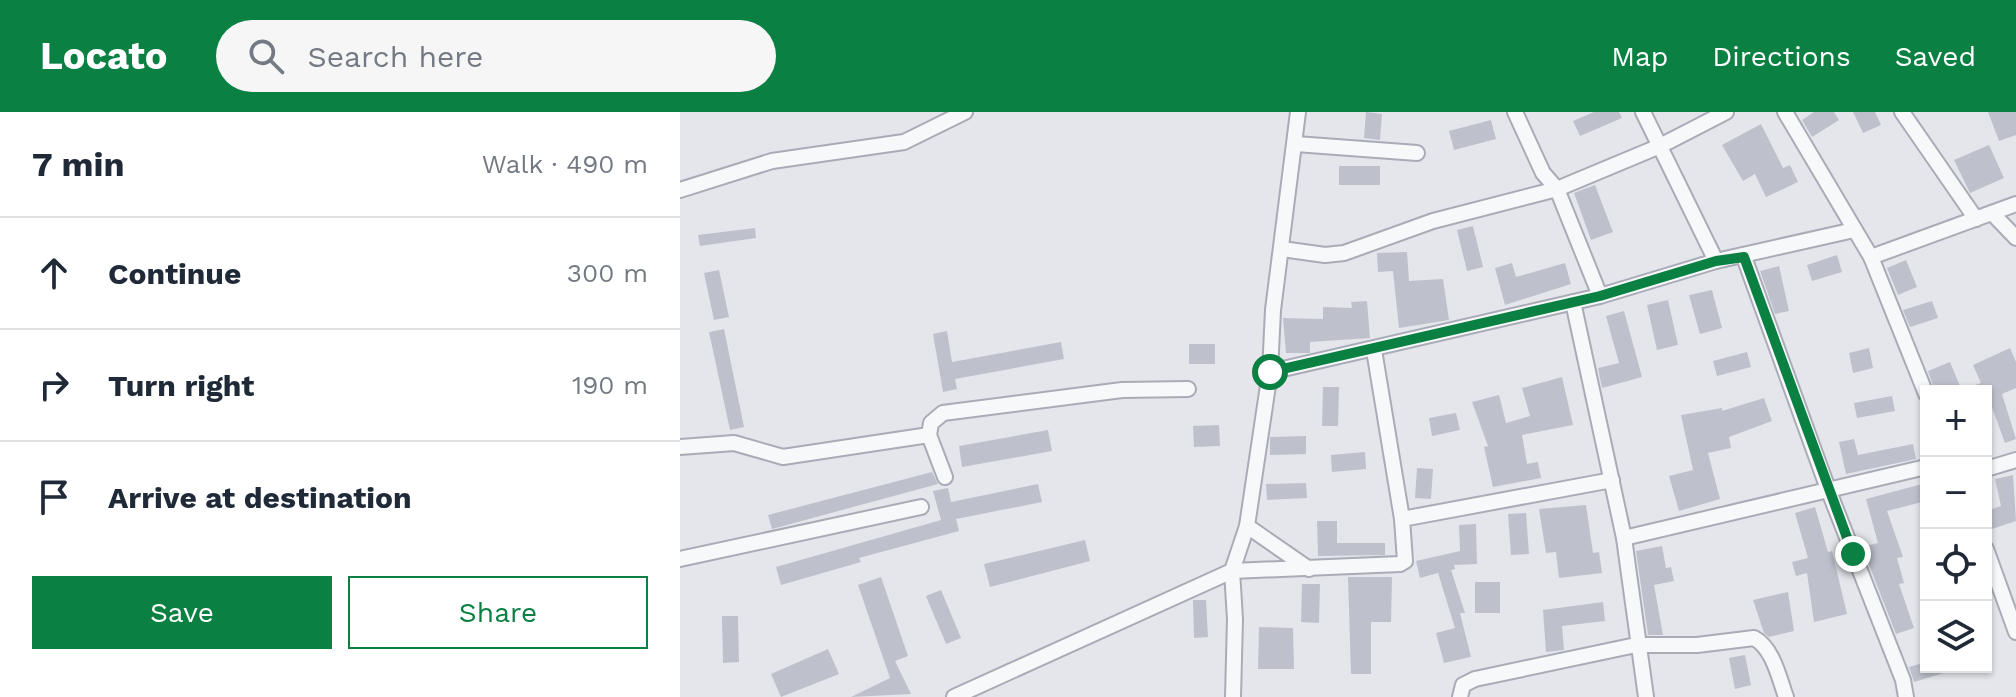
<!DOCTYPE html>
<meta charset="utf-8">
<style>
body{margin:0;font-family:"Work Sans",sans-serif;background:#f6f6f7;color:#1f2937}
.controls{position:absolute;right:24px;bottom:24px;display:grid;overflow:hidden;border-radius:0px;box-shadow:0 2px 6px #0004}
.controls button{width:72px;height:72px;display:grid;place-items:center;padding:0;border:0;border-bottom:2px solid #e0e1e3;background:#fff;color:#1f2937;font:40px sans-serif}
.stop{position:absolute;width:24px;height:24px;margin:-18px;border:6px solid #0b8043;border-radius:50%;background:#fff}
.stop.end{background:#0b8043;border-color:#fff;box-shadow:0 2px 8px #0008}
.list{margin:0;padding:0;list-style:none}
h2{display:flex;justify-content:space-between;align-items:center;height:104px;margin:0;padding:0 32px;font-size:34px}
h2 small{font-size:26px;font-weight:400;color:#747a83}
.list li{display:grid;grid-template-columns:52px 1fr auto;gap:24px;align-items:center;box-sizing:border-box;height:112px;padding:0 32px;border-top:2px solid #e0e1e3}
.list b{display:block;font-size:30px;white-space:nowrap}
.list em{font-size:26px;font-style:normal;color:#747a83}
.actions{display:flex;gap:16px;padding:24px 32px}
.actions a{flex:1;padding:18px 0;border:2px solid #0b8043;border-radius:0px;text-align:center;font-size:28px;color:#0b8043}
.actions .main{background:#0b8043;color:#fff}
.icon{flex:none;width:44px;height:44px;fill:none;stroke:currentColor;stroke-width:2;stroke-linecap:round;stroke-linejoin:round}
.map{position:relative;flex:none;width:1336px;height:585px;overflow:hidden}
header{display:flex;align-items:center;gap:48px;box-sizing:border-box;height:112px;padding:0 40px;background:#0b8043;color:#fff}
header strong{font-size:38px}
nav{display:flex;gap:44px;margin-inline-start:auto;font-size:28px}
.search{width:560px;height:72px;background:#f6f6f7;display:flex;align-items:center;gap:20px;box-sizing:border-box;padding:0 28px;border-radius:44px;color:#747a83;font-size:30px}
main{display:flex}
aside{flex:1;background:#fff}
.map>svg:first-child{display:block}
</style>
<header>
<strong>Locato</strong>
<div class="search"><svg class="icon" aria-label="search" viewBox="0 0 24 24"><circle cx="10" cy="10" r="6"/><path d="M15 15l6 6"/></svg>Search here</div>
<nav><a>Map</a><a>Directions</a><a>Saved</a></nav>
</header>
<main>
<aside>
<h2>7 min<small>Walk · 490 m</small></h2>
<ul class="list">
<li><svg class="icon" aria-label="ahead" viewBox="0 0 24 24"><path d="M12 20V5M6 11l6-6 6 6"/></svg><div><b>Continue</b></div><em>300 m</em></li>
<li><svg class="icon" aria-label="right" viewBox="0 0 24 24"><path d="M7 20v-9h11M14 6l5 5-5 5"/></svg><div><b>Turn right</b></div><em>190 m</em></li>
<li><svg class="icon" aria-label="arrive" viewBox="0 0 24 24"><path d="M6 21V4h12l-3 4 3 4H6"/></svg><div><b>Arrive at destination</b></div></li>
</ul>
<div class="actions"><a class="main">Save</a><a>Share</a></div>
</aside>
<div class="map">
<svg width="1336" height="585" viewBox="0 0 1336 585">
<rect width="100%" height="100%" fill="#e4e6ec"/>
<g fill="#bec1cc">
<path d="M686,0L702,2L700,28L684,26Z"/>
<path d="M914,0H939L942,6L900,24L893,9Z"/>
<path d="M1134,0H1154L1159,8L1132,25L1122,8Z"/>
<path d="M1173,0H1195L1201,13L1183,21Z"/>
<path d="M1308,0H1336V23L1319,29Z"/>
<path d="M811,8L816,27L774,38L769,19Z"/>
<path d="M1081,12L1103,56L1110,53L1118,70L1086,85L1075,62L1063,69L1042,33Z"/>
<path d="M1309,33L1324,66L1290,81L1274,48Z"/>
<rect x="659" y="54" width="41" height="19"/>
<path d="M915,73L933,120L911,128L894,81Z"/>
<path d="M793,114L803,155L787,159L777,118Z"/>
<path d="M75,116L76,126L20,134L18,123Z"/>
<path d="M727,140L729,169L763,167L769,208L719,216L713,159L698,160L697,141Z"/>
<path d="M1157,143L1162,160L1132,169L1127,153Z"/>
<path d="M1226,148L1237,175L1218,183L1207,156Z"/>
<path d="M832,151L836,165L885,151L891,172L825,193L815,156Z"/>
<path d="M1099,154L1109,199L1095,202L1080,159Z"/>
<path d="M39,158L49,205L34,208L24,161Z"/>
<path d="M1032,178L1042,216L1020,222L1009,183Z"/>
<path d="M988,188L998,233L977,238L967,193Z"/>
<path d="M687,189L690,226L630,230V241H606L603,206L643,207V195L672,196L671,190Z"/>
<path d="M1252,189L1258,206L1230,215L1223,198Z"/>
<path d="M944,199L962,265L922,276L918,256L939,251L926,204Z"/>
<path d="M44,217L64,315L50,318L29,220Z"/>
<path d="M267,219L272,250L381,230L384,247L275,267L277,277L263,280L253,222Z"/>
<rect x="509" y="232" width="26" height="20"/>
<path d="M1189,236L1193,256L1173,261L1169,241Z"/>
<path d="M1330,236L1336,250V276L1322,282L1336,327L1325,331L1306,279L1283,277L1301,271L1293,253Z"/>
<path d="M1067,240L1071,255L1037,264L1033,249Z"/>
<path d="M1270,250L1282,279H1255L1248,259Z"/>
<path d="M882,265L893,313L842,323L847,352L858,350L861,366L813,375L804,335L808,334L792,290L819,283L826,311L850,304L842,276Z"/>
<path d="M643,275H659L658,314H642Z"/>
<path d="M1212,284L1215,299L1177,306L1174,291Z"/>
<path d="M1084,286L1092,309L1049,325L1051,336L1028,341L1040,387L999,399L989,364L1013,358L1001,303L1042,296V299Z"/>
<path d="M776,301L780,318L752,324L749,306Z"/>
<path d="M539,313L540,334L514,335L513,314Z"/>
<path d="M368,318L372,339L282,355L279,334Z"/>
<path d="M626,324V342L590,343V325Z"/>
<path d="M1174,327L1178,343L1233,332L1236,347L1166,362L1159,330Z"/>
<path d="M685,340L686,357L652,360L651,343Z"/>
<path d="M737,356L753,357L751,387L735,386Z"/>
<path d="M252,360L258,372L92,417L88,403Z"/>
<path d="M1333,363L1336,409L1306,419V399L1321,394L1315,367Z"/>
<path d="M626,371L627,386L587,388L586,372Z"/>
<path d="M1246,371V389L1207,399L1223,445L1217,446L1224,471L1219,472L1234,516L1216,522L1182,435L1198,431L1186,387Z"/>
<path d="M358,372L362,390L276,407L279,419L179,446L181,450L101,473L96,455L261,408L253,379L268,376L271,390Z"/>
<path d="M906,393L913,441L919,440L922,461L879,466L876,440L866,441L859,397Z"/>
<path d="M1135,395L1148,440L1152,439L1167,502L1134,510L1127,461L1116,464L1112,450L1128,446L1115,401Z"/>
<path d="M846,401L849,442L831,443L828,402Z"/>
<path d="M637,409H657V431H705V443L638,444Z"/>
<path d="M796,412L797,452L774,453L775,457L771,458L785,501H780L791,545L764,551L756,521L775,516L758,461L740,466L736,449L780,439L779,413Z"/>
<path d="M405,428L410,449L310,475L304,452Z"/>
<path d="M982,434L986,456L991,455L994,469L974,473L983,523H968L956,439Z"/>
<path d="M201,465L228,544L215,549L231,582L171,585L210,566L178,473Z"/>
<path d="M668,465H712L711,510H691V562H671Z"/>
<rect x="795" y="470" width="25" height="31"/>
<path d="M622,472H640L639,511L621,510Z"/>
<path d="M261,478L281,526L266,532L246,484Z"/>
<path d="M1108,480L1114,519L1089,525L1084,521L1073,488Z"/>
<path d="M513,488H526L528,525L514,526Z"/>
<path d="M923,490L925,509L882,514L884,538L866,540L863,498Z"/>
<path d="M42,504H58L59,550L43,551Z"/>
<path d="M579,515L613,516L614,557H578Z"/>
<path d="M148,537L159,562L101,585L91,562Z"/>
<path d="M1065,543L1071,573L1055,577L1049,546Z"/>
<path d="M1246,550V555L1277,557L1234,570L1229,555Z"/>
</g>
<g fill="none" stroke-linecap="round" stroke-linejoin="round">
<g stroke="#a9acb7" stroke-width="18">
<g id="minor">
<path d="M835,0L863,61L877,77L920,184"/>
<path d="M963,0L1036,149"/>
<path d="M1105,0L1191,145L1246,282"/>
<path d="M1222,0L1296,107"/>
<path d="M616,32L737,41"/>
<path d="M0,78L92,49L224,30L285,0"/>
<path d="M1312,101L1336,126"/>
<path d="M602,137L645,143L664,141L753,109L877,77L980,34L1046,0"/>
<path d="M1064,145L1148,377L1223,568L1226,585"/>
<path d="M1191,145L1336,92"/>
<path d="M893,190L944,426L966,585"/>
<path d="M590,260L920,184L1036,149L1174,118"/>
<path d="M0,335L54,331L103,345L249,323"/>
<path d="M1306,357L1336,348"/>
<path d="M265,365L249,323L251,311L263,301L442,278L508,277"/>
<path d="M722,407L932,368"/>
<path d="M567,414L629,457"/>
<path d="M944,426L1246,355"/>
<path d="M1306,437L1336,520"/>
<path d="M0,447L241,395"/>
<path d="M274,585L552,459L720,452L725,449L722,407L694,238"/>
<path d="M553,585L555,507L552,459L567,414L590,260L593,198L618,0"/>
<path d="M780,585L783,573L795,567L956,533H1017L1074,526C1093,536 1099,566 1106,585"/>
</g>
</g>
<use href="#minor" stroke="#f7f8fa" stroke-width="14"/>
</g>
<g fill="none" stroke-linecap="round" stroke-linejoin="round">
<path stroke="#0b8043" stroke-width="10" d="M590,260L920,184L1036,149L1064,145L1173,442"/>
</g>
</svg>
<div class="controls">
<button>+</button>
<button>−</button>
<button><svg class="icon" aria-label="locate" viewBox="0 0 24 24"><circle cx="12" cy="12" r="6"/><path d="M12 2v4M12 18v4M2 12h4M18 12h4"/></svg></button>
<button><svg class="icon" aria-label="layers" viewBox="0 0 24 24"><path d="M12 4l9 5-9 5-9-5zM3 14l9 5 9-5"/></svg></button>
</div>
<div class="stop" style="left:590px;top:260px"></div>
<div class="stop end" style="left:1173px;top:442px"></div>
</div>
</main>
